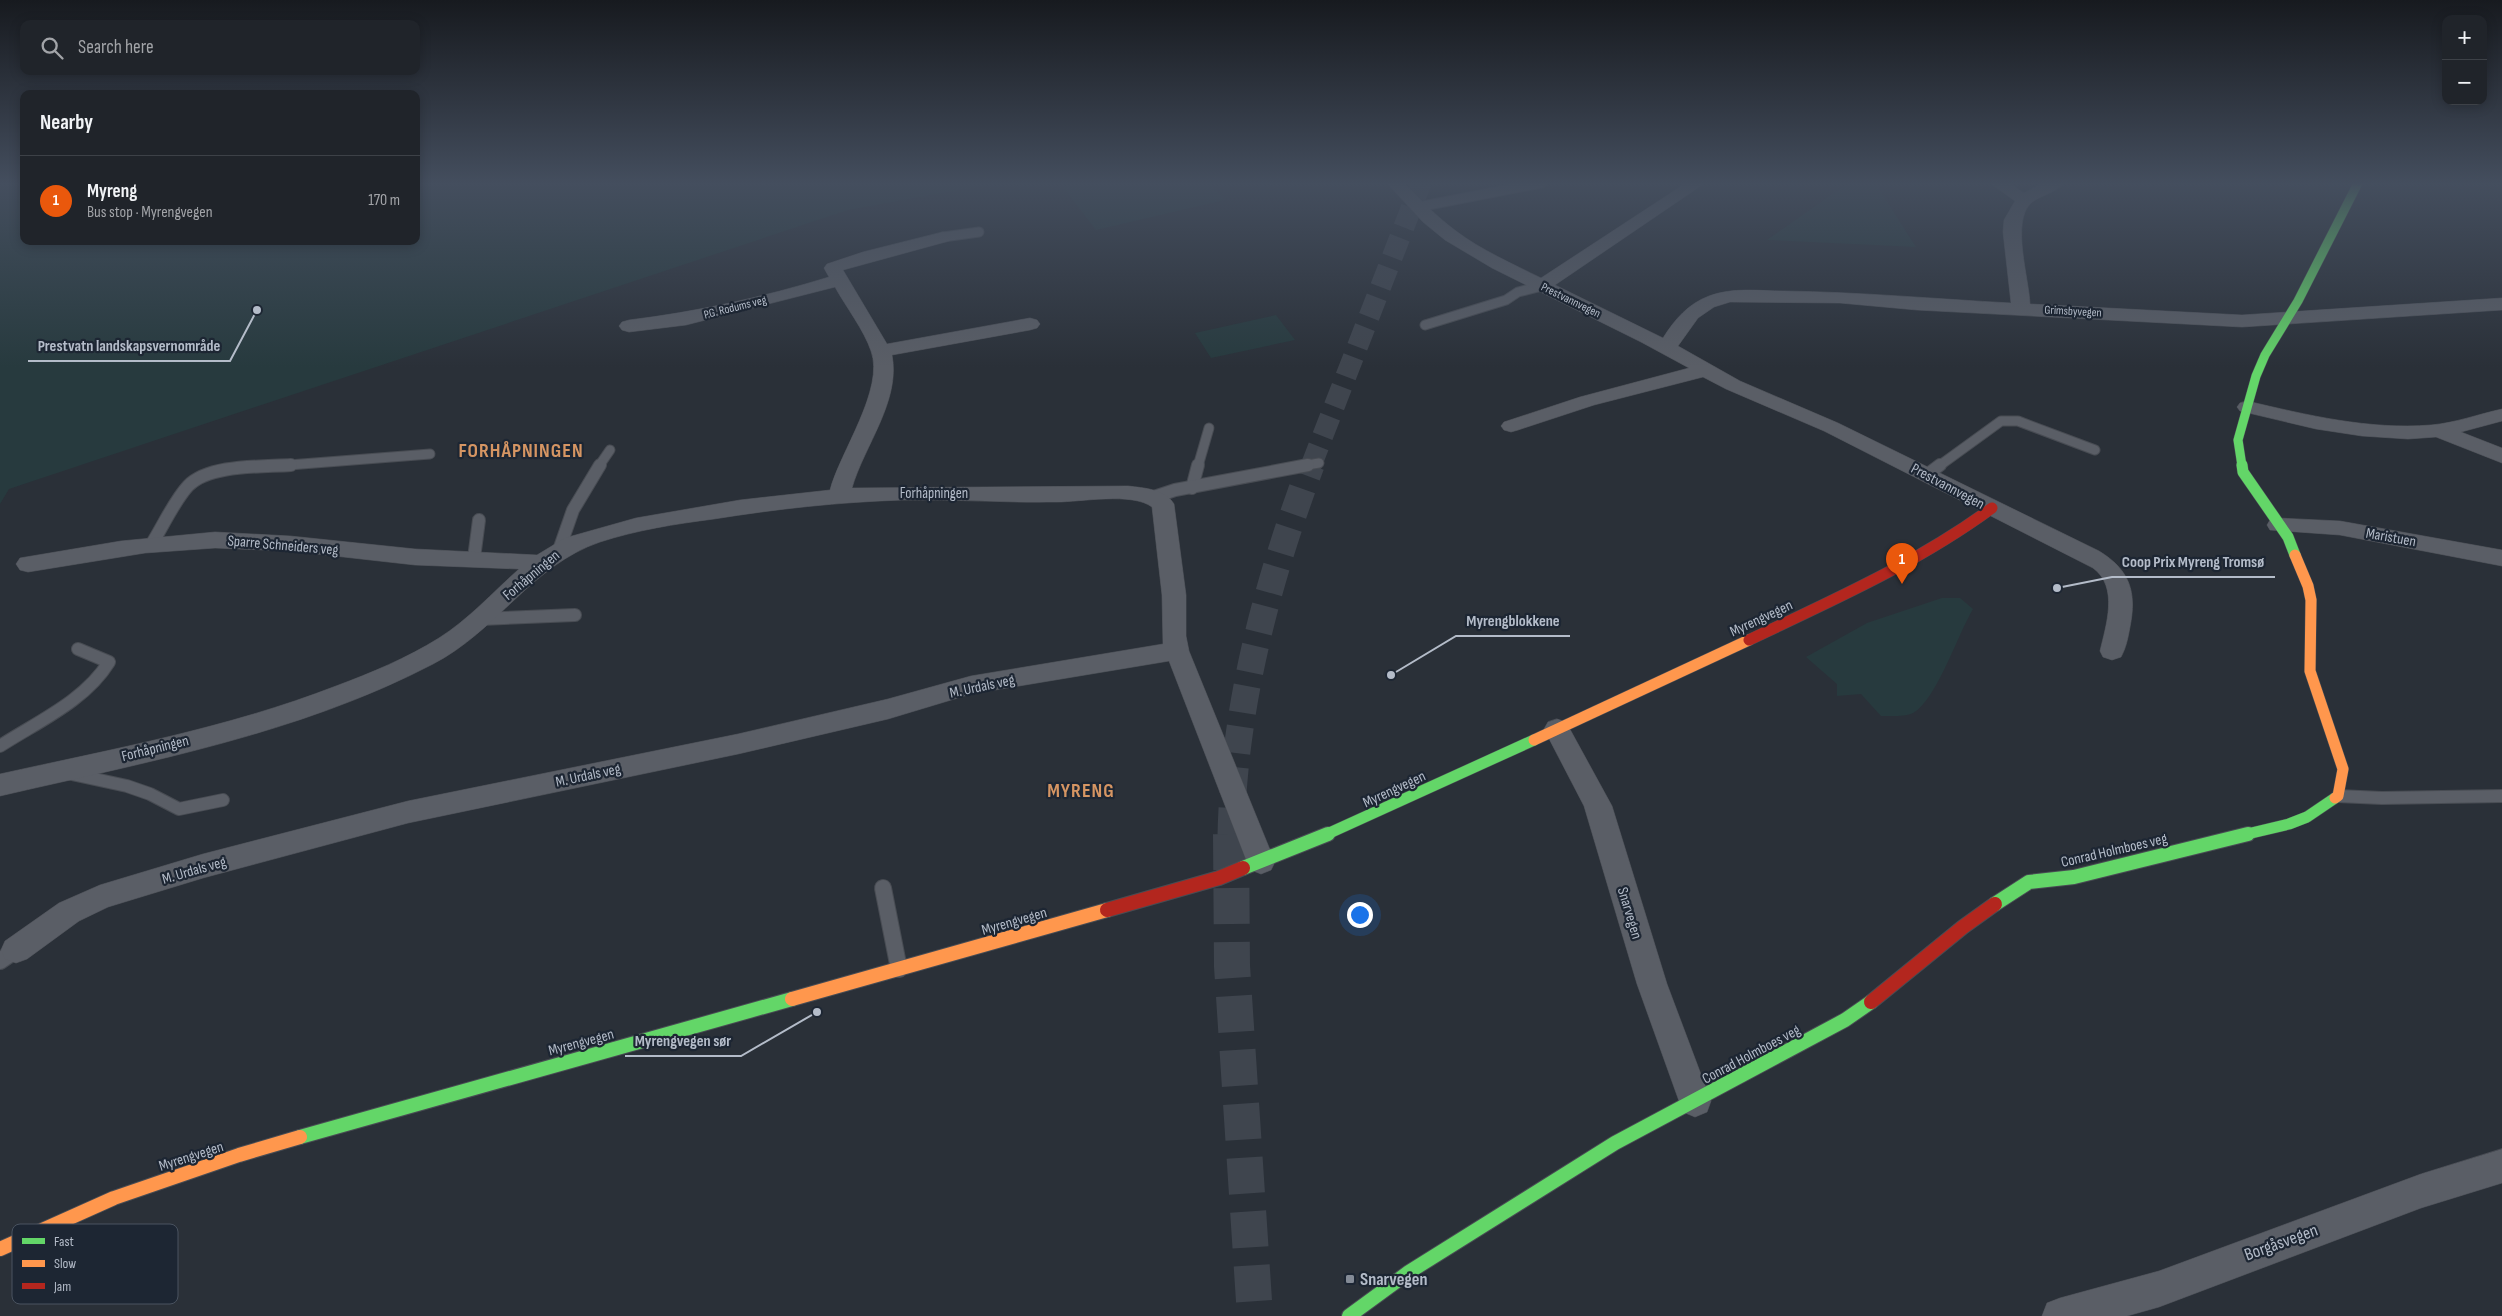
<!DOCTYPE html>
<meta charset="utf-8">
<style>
body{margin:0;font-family:"Sofia Sans Condensed",sans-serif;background:#2d3036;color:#f1f3f6}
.controls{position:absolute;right:15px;top:15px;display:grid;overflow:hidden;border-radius:10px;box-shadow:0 2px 12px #0003}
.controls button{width:45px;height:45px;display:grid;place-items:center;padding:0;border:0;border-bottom:1px solid #3d4147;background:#20242a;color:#f1f3f6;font:25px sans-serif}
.you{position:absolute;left:1359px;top:914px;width:18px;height:18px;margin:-12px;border:4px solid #fff;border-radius:50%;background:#1a73e8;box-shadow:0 0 0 8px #1a73e833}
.badge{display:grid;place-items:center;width:32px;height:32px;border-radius:50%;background:#ea580c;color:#fff;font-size:16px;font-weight:700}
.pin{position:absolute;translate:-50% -41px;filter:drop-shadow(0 1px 2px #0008)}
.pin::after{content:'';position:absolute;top:26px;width:18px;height:15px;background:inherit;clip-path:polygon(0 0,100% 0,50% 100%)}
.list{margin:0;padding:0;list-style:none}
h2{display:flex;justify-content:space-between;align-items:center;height:65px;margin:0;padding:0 20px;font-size:21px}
h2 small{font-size:16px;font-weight:400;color:#a2a4a8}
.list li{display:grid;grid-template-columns:32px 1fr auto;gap:15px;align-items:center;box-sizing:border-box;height:90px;padding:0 20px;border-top:1px solid #3d4147}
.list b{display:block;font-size:19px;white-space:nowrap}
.list p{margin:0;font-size:16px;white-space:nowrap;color:#a2a4a8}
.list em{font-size:16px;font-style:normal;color:#a2a4a8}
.icon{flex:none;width:28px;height:28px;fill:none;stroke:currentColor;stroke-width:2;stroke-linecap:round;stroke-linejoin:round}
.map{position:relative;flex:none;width:2502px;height:1316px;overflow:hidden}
.search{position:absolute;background:#20242a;box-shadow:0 2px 12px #0003;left:20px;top:20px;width:400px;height:55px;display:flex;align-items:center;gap:12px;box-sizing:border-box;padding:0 18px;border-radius:10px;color:#a2a4a8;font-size:19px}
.panel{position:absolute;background:#20242a;box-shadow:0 2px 12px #0003;left:20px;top:90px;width:400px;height:155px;border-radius:10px}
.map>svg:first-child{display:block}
</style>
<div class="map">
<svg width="2502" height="1316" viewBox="0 0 2502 1316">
<rect width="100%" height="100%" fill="#2a3038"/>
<g fill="#273a3e">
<path d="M0,183H24V241H416V183H998L848,210L9,489L0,504Z"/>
<path d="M1077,183H1208L1225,200L1096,230L1062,186Z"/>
<path d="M1848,183H1875L1916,247L1767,240Z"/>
<path d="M1276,315L1295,340L1211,358L1195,333Z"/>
<path d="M1942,598H1960L1973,609C1958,634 1936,701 1913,713C1905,717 1890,716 1881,716L1861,694L1837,696V684L1806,657L1867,623Z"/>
</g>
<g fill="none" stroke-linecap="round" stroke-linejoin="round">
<path stroke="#3f454e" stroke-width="21" stroke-dasharray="21 11" stroke-linecap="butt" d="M1311,466L1421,183"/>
<path stroke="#3f454e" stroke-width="27" stroke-dasharray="27 14" stroke-linecap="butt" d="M1231,835C1234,706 1266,585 1311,465"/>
<path stroke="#3f454e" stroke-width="36" stroke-dasharray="36 18" stroke-linecap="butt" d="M1231,834L1232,966L1255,1316"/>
<g stroke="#484c53" stroke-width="11">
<g id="lane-far2">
<path d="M1418,207L1541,183"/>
<path d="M943,237L979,232"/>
<path d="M1425,325L1506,300L1518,292L1542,286"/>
<path d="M276,466L430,454"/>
<path d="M599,466L610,450"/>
<path d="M1198,466L1209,428"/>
<path d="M1301,466L1319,463"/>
<path d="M1939,466L2001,421H2018L2095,450"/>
</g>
</g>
<g stroke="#484c53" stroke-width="14">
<g id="lane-far1">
<path d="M1928,474L1940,465"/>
<path d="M1192,488L1198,465"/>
<path d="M1154,497L1175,490L1308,465"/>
<path d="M151,545C162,528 174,501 188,486C209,464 262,467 291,465"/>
<path d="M559,550L573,510L600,465"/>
<path d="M474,558L479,520"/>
<path d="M481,619L575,615"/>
<path d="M0,746C37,722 85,701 109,662L78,649"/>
<path d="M67,773L127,786L150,794L179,809L223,800"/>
<path d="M2338,796L2382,798L2502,796"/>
</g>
</g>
<g stroke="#484c53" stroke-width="18">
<g id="lane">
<path d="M883,888L899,969"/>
<path d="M0,961L16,950"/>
</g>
</g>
<g stroke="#484c53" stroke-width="1">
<g id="street">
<path d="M1387,183H1404C1421,200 1437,217 1456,231C1481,250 1513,264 1541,278L1686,183H1705L1555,285L1663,338C1675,319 1688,304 1709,296C1733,287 1759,291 1784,291C1860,292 1936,299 2011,303L2003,232L2004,220L2015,201L1990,183H2009L2024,193L2042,183H2063C2057,193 2040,195 2031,203C2011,222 2029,278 2030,304L2242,315L2502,298V310L2242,327L1917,310L1840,303L1730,302L1714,307L1698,318L1678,346L1740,381L1838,423L2099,551C2130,570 2137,592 2130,627C2128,638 2126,648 2121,657L2112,660L2103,657L2100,651C2106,625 2119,587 2093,568L1824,431L1726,389L1703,377L1594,405L1518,430L1511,432L1504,430L1501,426L1504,422L1580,397L1689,368L1641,342L1492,268L1445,240L1423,222Z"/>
<path d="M943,232L949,233L952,237L949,241L843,270L887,344L1030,318L1037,320L1040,324L1037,328L1030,330L892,355C901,401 864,446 852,488L1128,486C1144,488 1165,489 1174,504L1186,595V636L1189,651L1275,862L1271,870L1261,874L1251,870L1247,862L1169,661L971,694L888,719L738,754L408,823L203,878L108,907L79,921L27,959L16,963L5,959L1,950L5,941L59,903L100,885L203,854L408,801L738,734L888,699L971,676L1163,644L1162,595L1152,507C1132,492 1081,502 1056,502C1005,503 954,499 903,500C839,502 776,509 714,519C675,524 637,530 600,542C532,565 497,631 433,664C299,734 146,762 0,796V774C113,749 228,728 336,686C371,673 407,658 439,638C469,619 492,593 519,569L415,565L290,551L215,548L145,553L28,572L20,570L16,564L20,558L121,541L215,532L290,536L415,549L537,555L565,538L636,518L740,500L830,490C840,452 885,389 871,351C864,330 846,307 835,287L686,325L629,332L622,330L619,326L622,322L629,320C696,312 764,297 829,277L824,268L827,264L863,252Z"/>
<path d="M2247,401C2307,415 2369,430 2431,425C2455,423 2479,414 2502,409V421L2461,432L2502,448V463L2436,437L2408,439L2362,436L2316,429L2240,411L2237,407L2240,403Z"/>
<path d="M2278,518L2340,521L2502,550V566L2340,535L2270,530L2267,525L2270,520Z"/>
<path d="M1557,719L1566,722L1612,806L1667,984L1711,1101L1707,1112L1695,1117L1683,1112L1679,1101L1637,984L1584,806L1544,729L1548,722Z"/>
<path d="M2502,1149V1183L2421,1208L2159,1307L2127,1316H2042L2047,1303L2060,1298L2159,1271L2421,1174Z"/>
</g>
</g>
<g stroke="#484c53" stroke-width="10">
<path id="fast-far2" d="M2242,466L2238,440L2256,376L2265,355L2298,301L2358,183"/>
</g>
<g stroke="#484c53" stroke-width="12">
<g id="fast-far1">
<path d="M2242,465L2243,472L2288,537L2295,555"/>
<path d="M1325,835L1534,740"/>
<path d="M2243,835L2289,824L2307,817L2335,798"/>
</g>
</g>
<g stroke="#484c53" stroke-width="16">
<g id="fast">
<path d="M1243,868L1328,834"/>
<path d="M1995,904L2029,882L2074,877L2248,834"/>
<path d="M300,1137L792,999"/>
<path d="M1349,1316L1409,1272L1615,1143L1845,1020L1871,1002"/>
</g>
</g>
<g stroke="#484c53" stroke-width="12">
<g id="slow-far1">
<path d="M2295,555L2308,586L2311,600L2310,671L2343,769L2338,796L2335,798"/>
<path d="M1534,740L1749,640"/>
</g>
</g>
<g stroke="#484c53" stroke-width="16">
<g id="slow">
<path d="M792,999L1107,910"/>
<path d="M0,1249L114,1198L239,1155L300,1137"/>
</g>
</g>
<g stroke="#484c53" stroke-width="12">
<path id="jam-far1" d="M1749,640C1833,600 1917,563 1992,508"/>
</g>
<g stroke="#484c53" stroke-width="16">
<g id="jam">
<path d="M1107,910L1219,878L1243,868"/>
<path d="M1871,1002L1963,927L1995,904"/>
</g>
</g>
<use href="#lane-far2" stroke="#5a5e66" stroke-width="9"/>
<use href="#lane-far1" stroke="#5a5e66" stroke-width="12"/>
<use href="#lane" stroke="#5a5e66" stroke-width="16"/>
<use href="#street" fill="#5a5e66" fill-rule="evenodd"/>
<use href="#fast-far2" stroke="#63d668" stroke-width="9"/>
<use href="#fast-far1" stroke="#63d668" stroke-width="11"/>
<use href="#fast" stroke="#63d668" stroke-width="14"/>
<use href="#slow-far1" stroke="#ff974d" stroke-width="11"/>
<use href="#slow" stroke="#ff974d" stroke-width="14"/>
<use href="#jam-far1" stroke="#b3261e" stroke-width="11"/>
<use href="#jam" stroke="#b3261e" stroke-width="14"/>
</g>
<linearGradient id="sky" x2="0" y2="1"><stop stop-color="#171a1f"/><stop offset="0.5" stop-color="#444e5e"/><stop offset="1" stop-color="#444e5e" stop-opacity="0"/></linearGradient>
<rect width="2502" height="367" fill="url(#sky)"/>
<rect fill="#848b96" stroke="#1d2633" stroke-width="2" x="1345" y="1274" width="10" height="10" rx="2.5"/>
<g text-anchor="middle" stroke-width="4.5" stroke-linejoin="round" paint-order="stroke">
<g font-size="12" fill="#b4bcc9" stroke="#1d2633">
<text transform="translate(1571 300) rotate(26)" y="4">Prestvannvegen</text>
<text transform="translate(735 307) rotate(-14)" y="4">P.G. Rodums veg</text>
<text transform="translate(2073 311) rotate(3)" y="4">Grimsbyvegen</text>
</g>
<g font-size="15" fill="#b4bcc9" stroke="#1d2633">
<text transform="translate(1948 486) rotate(28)" y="5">Prestvannvegen</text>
<text x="934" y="498">Forhåpningen</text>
<text transform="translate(2391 537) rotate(10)" y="5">Maristuen</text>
<text transform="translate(283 545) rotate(5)" y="5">Sparre Schneiders veg</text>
<text transform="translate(531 575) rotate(-40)" y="5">Forhåpningen</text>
<text transform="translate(1761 618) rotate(-25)" y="5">Myrengvegen</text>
<text transform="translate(982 686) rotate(-12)" y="5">M. Urdals veg</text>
<text transform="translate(155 748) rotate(-14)" y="5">Forhåpningen</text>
<text transform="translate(588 775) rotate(-12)" y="5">M. Urdals veg</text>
<text transform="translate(1394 789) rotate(-25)" y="5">Myrengvegen</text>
<text transform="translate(2114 850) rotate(-13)" y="5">Conrad Holmboes veg</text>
<text transform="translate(194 870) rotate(-16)" y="5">M. Urdals veg</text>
<text transform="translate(1630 913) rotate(73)" y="5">Snarvegen</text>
<text transform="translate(1014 921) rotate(-16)" y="5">Myrengvegen</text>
<text transform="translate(581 1042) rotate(-15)" y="5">Myrengvegen</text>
<text transform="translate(1751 1054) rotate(-28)" y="5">Conrad Holmboes veg</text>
<text transform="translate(191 1156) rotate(-18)" y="5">Myrengvegen</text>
</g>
<g font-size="18" fill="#b4bcc9" stroke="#1d2633">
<text transform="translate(2281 1242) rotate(-20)" y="6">Borgåsvegen</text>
</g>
<g font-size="18" font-weight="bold" fill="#b4bcc9" stroke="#1d2633" text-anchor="start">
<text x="1360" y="1285">Snarvegen</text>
</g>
<g font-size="20" font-weight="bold" letter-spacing="1" fill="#d59563" stroke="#1d2633">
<text x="521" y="457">FORHÅPNINGEN</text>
<text x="1081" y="797">MYRENG</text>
</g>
</g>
<rect x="12" y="1224" width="166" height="80" rx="8" fill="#1d2633" stroke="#4a5360" stroke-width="1"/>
<rect x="22" y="1238" width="23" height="6" fill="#63d668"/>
<rect x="22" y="1260" width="23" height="7" fill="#ff974d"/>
<rect x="22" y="1283" width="23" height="6" fill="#b3261e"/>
<g font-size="14" fill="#b4bcc9">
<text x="54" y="1246">Fast</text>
<text x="54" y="1268">Slow</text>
<text x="54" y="1291">Jam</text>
</g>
<path fill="none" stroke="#b4bcc9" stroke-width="2" d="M257 310L230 361H28M2057 588L2112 577H2275M1391 675L1456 636H1570M817 1012L741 1056H625"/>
<g fill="#b4bcc9" stroke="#1d2633" stroke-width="2">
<circle cx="257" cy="310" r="5"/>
<circle cx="2057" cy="588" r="5"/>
<circle cx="1391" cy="675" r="5"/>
<circle cx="817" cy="1012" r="5"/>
</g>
<g font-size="16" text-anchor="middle" font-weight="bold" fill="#b4bcc9" stroke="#1d2633" stroke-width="4.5" stroke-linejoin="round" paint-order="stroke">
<text x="129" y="351">Prestvatn landskapsvernområde</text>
<text x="2193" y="567">Coop Prix Myreng Tromsø</text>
<text x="1513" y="626">Myrengblokkene</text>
<text x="683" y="1046">Myrengvegen sør</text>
</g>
</svg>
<div class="controls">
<button>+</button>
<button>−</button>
</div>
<div class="you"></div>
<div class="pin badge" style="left:1902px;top:584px">1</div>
<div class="search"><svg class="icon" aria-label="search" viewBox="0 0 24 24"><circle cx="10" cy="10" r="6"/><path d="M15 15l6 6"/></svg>Search here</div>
<section class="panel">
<h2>Nearby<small></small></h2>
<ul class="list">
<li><span class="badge">1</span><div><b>Myreng</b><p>Bus stop · Myrengvegen</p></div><em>170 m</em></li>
</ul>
</section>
</div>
